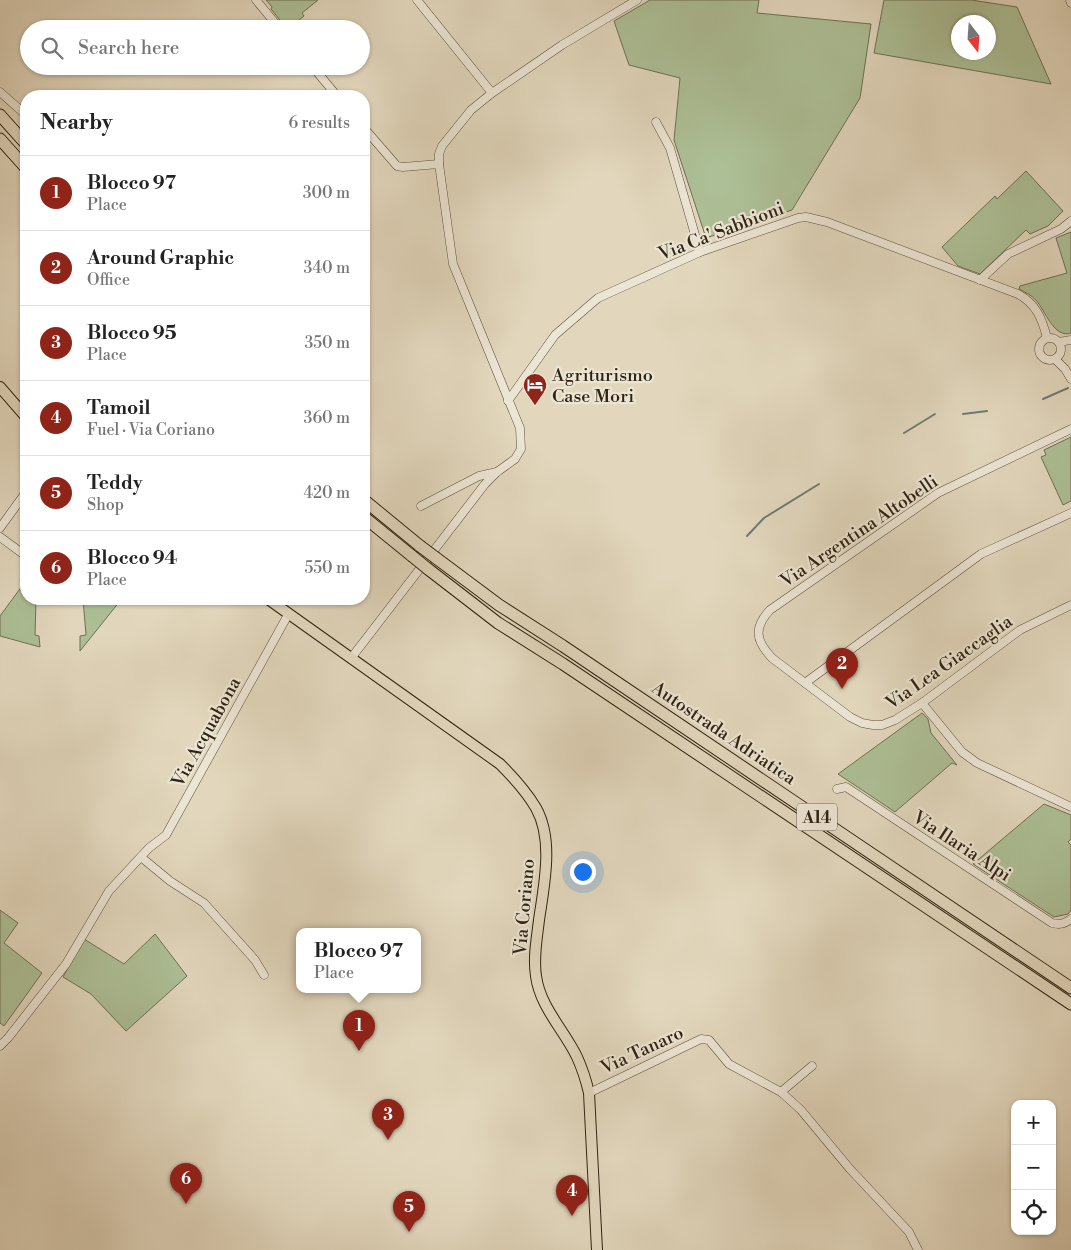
<!DOCTYPE html>
<meta charset="utf-8">
<style>
body{margin:0;font-family:"Libre Bodoni",serif;background:#f6f6f6;color:#222}
.controls{position:absolute;right:15px;bottom:15px;display:grid;overflow:hidden;border-radius:10px;box-shadow:0 1px 4px #0004}
.controls button{width:45px;height:45px;display:grid;place-items:center;padding:0;border:0;border-bottom:1px solid #e0e0e0;background:#fff;color:#222;font:25px sans-serif}
.compass{position:absolute;left:951px;top:15px;width:45px;height:45px;border-radius:50%;background:#fff;box-shadow:0 1px 4px #0004;rotate:163deg}
.you{position:absolute;left:582px;top:871px;width:18px;height:18px;margin:-12px;border:4px solid #fff;border-radius:50%;background:#1a73e8;box-shadow:0 0 0 8px #1a73e833}
.badge{display:grid;place-items:center;width:32px;height:32px;border-radius:50%;background:#8f2418;color:#fff;font-size:16px;font-weight:700}
.pin{position:absolute;translate:-50% -41px;filter:drop-shadow(0 1px 2px #0008)}
.pin::after{content:'';position:absolute;top:26px;width:18px;height:15px;background:inherit;clip-path:polygon(0 0,100% 0,50% 100%)}
.popup{position:absolute;left:296px;top:928px;width:125px;height:65px;box-sizing:border-box;display:grid;place-content:center;border-radius:10px;background:#fff;filter:drop-shadow(0 1px 4px #0005);font-size:16px;white-space:nowrap;color:#767676}
.popup b{font-size:19px;color:#222}
.popup::after{content:'';position:absolute;left:50%;top:100%;margin-left:-10px;border:10px solid transparent;border-top-color:#fff}
.list{margin:0;padding:0;list-style:none}
h2{display:flex;justify-content:space-between;align-items:center;height:65px;margin:0;padding:0 20px;font-size:21px}
h2 small{font-size:16px;font-weight:400;color:#767676}
.list li{display:grid;grid-template-columns:32px 1fr auto;gap:15px;align-items:center;box-sizing:border-box;height:75px;padding:0 20px;border-top:1px solid #e0e0e0}
.list b{display:block;font-size:19px;white-space:nowrap}
.list p{margin:0;font-size:16px;white-space:nowrap;color:#767676}
.list em{font-size:16px;font-style:normal;color:#767676}
.icon{flex:none;width:28px;height:28px;fill:none;stroke:currentColor;stroke-width:2;stroke-linecap:round;stroke-linejoin:round}
.map{position:relative;flex:none;width:1071px;height:1250px;overflow:hidden}
.search{position:absolute;background:#fff;box-shadow:0 1px 4px #0004;left:20px;top:20px;width:350px;height:55px;display:flex;align-items:center;gap:12px;box-sizing:border-box;padding:0 18px;border-radius:28px;color:#767676;font-size:19px}
.panel{position:absolute;background:#fff;box-shadow:0 1px 4px #0004;left:20px;top:90px;width:350px;height:515px;border-radius:20px}
.map>svg:first-child{display:block}
</style>
<div class="map">
<svg width="1071" height="1250" viewBox="0 0 1071 1250">
<rect width="100%" height="100%" fill="#e2d7bd"/>
<filter id="stains"><feTurbulence type="fractalNoise" baseFrequency=".004" numOctaves="4"/><feColorMatrix values="0 0 0 0 .2 0 0 0 0 .09 0 0 0 0 .02 0 0 0 .5 -.17"/></filter>
<radialGradient id="worn" r=".72"><stop offset=".6" stop-color="#630" stop-opacity="0"/><stop offset="1" stop-color="#630" stop-opacity=".3"/></radialGradient>
<g fill="#adbf96" stroke="#6e7154" fill-rule="evenodd">
<path d="M266,0H318L302,13L304,16L289,28L285,24L284,25L271,9L272,7Z"/>
<path d="M650,0H759L757,13L871,24L860,98L792,210L706,238L674,140L680,78L629,65L614,21Z"/>
<path d="M884,0H971L1017,7L1051,84L874,53ZM958,22H988V52H958Z"/>
<path d="M1026,171L1063,211L1048,226L1030,234L1026,230L980,274L958,266L942,247L995,196L997,199Z"/>
<path d="M1071,232V333C1054,339 1045,310 1036,300C1031,295 1025,292 1019,289L1020,286L1067,273L1056,238Z"/>
<path d="M1071,437V501L1063,505L1041,457L1046,455L1044,450Z"/>
<path d="M26,572V599H36L35,635L39,636L40,647L0,636V616L22,586L20,580Z"/>
<path d="M83,599H118L120,601L80,651V636L86,635Z"/>
<path d="M922,713L928,719L931,733L957,765L952,763L895,812L838,774Z"/>
<path d="M1044,804L1071,815V839L1068,842L1071,845V910L1068,914L1054,917L973,864Z"/>
<path d="M0,910L18,923L4,943L42,973L4,1026L0,1023Z"/>
<path d="M155,934L187,976L126,1031L91,994L63,977L84,939L124,964Z"/>
</g>
<g fill="none" stroke-linecap="round" stroke-linejoin="round">
<g stroke="#6c7d73" stroke-width="2">
<path d="M1043,399L1068,388"/>
<path d="M963,414L987,411"/>
<path d="M904,433L935,414"/>
<path d="M747,536L764,518L819,484"/>
</g>
<g stroke="#5c503d" stroke-width="9">
<g id="minor">
<path d="M256,0L280,29"/>
<path d="M417,0L492,93"/>
<path d="M1070,0L1071,3"/>
<path d="M312,66L337,96"/>
<path d="M0,92L26,115"/>
<path d="M656,122L670,148L700,252"/>
<path d="M439,164V154L442,146L471,110L492,93L562,45L637,0"/>
<path d="M980,280L1008,254L1061,229L1071,221"/>
<circle cx="1050" cy="349" r="11"/>
<path d="M1059,342L1071,340"/>
<path d="M1055,359L1065,369L1071,379"/>
<path d="M508,401L555,335L598,298L700,252L798,218L806,217L827,222L1018,294C1036,304 1042,318 1047,338"/>
<path d="M1071,429L938,493L770,610C753,628 756,641 772,658L850,717L862,723L873,725H882L895,720L922,703L1020,630L1071,605"/>
<path d="M421,506L479,476L497,472"/>
<path d="M0,528L26,492"/>
<path d="M0,537L26,556"/>
<path d="M352,657L485,484L497,472L515,459L521,449L520,428L453,264L439,164L403,167L397,166L364,128"/>
<path d="M805,683L981,554L1071,513"/>
<path d="M922,703L962,752L977,763L1071,807"/>
<path d="M837,789L846,787L1052,923C1060,925 1064,924 1071,919"/>
<path d="M141,857L170,881L204,903L255,960L264,975"/>
<path d="M0,1046L8,1038L66,964L109,891L149,848L166,835L289,613"/>
<path d="M781,1092L812,1066"/>
<path d="M589,1093L701,1039L709,1040L729,1064L781,1092L801,1110L850,1169L909,1232L918,1250"/>
</g>
</g>
<g stroke="#2f2312" stroke-width="12">
<g id="major">
<path d="M0,387L26,417"/>
<path d="M268,599L500,764C513,777 526,791 536,808C554,840 544,885 539,920C537,938 533,957 536,976C540,1007 564,1030 577,1057C582,1068 586,1080 589,1093L597,1250"/>
</g>
</g>
<g stroke="#2f2312" stroke-width="13">
<g id="highway">
<path d="M0,115L26,144"/>
<path d="M0,139L26,168"/>
<path d="M364,500L420,546"/>
<path d="M364,517L412,556"/>
<path d="M436,558L499,605L563,646L1071,988"/>
<path d="M428,569L498,623L563,664L1071,1004"/>
</g>
</g>
<use href="#minor" stroke="#ece5d4" stroke-width="8"/>
<use href="#major" stroke="#e2d7bd" stroke-width="10"/>
<use href="#highway" stroke="#e2d7bd" stroke-width="11"/>
<g stroke="#2f2312" stroke-width="13" stroke-linecap="butt">
<g id="highway-bridge">
<path d="M420,546L436,558"/>
<path d="M412,556L428,569"/>
</g>
</g>
<use href="#highway-bridge" stroke="#e2d7bd" stroke-width="11"/>
</g>
<defs>
<g id="hotel-pin" transform="scale(1.25)"><path d="M0 17L-7.5 6A9.5 9.5 0 1 1 7.5 6Z" fill="#8f2418" stroke="#ece5d4"/><path d="M-6-4.5h1.5V1H6V5H4.5V3h-9V5H-6ZM-4 0a1.8 1.8 0 1 1 3.6 0ZM.5 0V-2.5h3Q6-2.5 6 0Z" fill="#fff"/></g>
</defs>
<g fill-rule="evenodd">
<use href="#hotel-pin" x="535" y="385"/>
</g>
<g text-anchor="middle" stroke-width="4.5" stroke-linejoin="round" paint-order="stroke">
<rect fill="#ece5d4" stroke="#685d4c" stroke-width="1" x="797" y="803.5" width="40" height="27" rx="4"/>
<g font-size="16" font-weight="bold" fill="#2f2312">
<text x="817" y="823">A14</text>
</g>
<g font-size="18" fill="#2f2312" stroke="#ece5d4">
<text transform="translate(721 231) rotate(-21)" y="6">Via Ca' Sabbioni</text>
<text transform="translate(859 531) rotate(-34)" y="6">Via Argentina Altobelli</text>
<text transform="translate(949 662) rotate(-35)" y="6">Via Lea Giaccaglia</text>
<text transform="translate(206 732) rotate(-61)" y="6">Via Acquabona</text>
<text transform="translate(724 733) rotate(34)" y="6">Autostrada Adriatica</text>
<text transform="translate(962 846) rotate(33)" y="6">Via Ilaria Alpi</text>
<text transform="translate(524 907) rotate(-85)" y="6">Via Coriano</text>
<text transform="translate(642 1050) rotate(-25)" y="6">Via Tanaro</text>
</g>
<g font-size="18" fill="#2f2312" stroke="#ece5d4" text-anchor="start">
<text x="552" y="381">Agriturismo<tspan x="552" dy="21">Case Mori</tspan></text>
</g>
</g>
<rect width="100%" height="100%" filter="url(#stains)"/>
<rect width="100%" height="100%" fill="url(#worn)"/>
</svg>
<div class="controls">
<button>+</button>
<button>−</button>
<button><svg class="icon" aria-label="locate" viewBox="0 0 24 24"><circle cx="12" cy="12" r="6"/><path d="M12 2v4M12 18v4M2 12h4M18 12h4"/></svg></button>
</div>
<svg class="compass" viewBox="-18 -18 36 36"><path d="M0-13l5 13h-10z" fill="#e53935"/><path d="M0 13l5-13h-10z" fill="#767676"/></svg>
<div class="you"></div>
<div class="pin badge" style="left:359px;top:1051px">1</div>
<div class="popup"><b>Blocco 97</b>Place</div>
<div class="pin badge" style="left:842px;top:689px">2</div>
<div class="pin badge" style="left:388px;top:1140px">3</div>
<div class="pin badge" style="left:572px;top:1216px">4</div>
<div class="pin badge" style="left:409px;top:1232px">5</div>
<div class="pin badge" style="left:186px;top:1204px">6</div>
<div class="search"><svg class="icon" aria-label="search" viewBox="0 0 24 24"><circle cx="10" cy="10" r="6"/><path d="M15 15l6 6"/></svg>Search here</div>
<section class="panel">
<h2>Nearby<small>6 results</small></h2>
<ul class="list">
<li><span class="badge">1</span><div><b>Blocco 97</b><p>Place</p></div><em>300 m</em></li>
<li><span class="badge">2</span><div><b>Around Graphic</b><p>Office</p></div><em>340 m</em></li>
<li><span class="badge">3</span><div><b>Blocco 95</b><p>Place</p></div><em>350 m</em></li>
<li><span class="badge">4</span><div><b>Tamoil</b><p>Fuel · Via Coriano</p></div><em>360 m</em></li>
<li><span class="badge">5</span><div><b>Teddy</b><p>Shop</p></div><em>420 m</em></li>
<li><span class="badge">6</span><div><b>Blocco 94</b><p>Place</p></div><em>550 m</em></li>
</ul>
</section>
</div>
